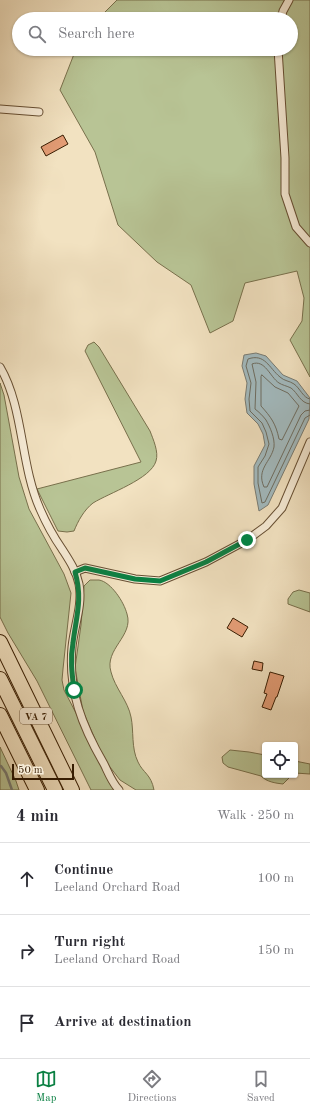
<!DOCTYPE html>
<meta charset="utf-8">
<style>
body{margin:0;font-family:"Old Standard TT",serif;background:#f2f2f3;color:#2b2b33}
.controls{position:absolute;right:12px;bottom:12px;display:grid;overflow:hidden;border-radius:4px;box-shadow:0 1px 3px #0004}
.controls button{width:36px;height:36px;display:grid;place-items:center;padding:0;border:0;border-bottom:1px solid #e1e1e2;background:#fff;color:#2b2b33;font:20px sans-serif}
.scale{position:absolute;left:12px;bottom:10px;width:62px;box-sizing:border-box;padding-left:4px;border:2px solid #381d02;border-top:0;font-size:11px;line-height:14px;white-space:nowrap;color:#381d02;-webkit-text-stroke:3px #f7ecd7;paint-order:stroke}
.stop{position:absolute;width:12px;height:12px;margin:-9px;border:3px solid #0b8043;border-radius:50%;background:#fff}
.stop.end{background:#0b8043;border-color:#fff;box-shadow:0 1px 4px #0008}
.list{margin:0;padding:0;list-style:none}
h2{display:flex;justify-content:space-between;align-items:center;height:52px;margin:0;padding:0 16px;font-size:17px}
h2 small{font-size:13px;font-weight:400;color:#7c7c81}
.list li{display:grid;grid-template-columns:26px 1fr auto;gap:12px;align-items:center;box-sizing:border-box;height:72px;padding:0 16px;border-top:1px solid #e1e1e2}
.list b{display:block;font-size:15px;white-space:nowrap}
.list p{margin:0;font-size:13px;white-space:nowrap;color:#7c7c81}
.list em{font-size:13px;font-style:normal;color:#7c7c81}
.icon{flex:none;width:22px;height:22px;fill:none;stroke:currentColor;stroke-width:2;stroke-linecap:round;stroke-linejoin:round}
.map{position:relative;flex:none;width:310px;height:790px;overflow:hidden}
.search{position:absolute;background:#fff;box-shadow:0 1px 3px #0004;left:12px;right:12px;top:12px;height:44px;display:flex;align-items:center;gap:10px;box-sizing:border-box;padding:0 14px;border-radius:22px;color:#7c7c81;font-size:15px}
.sheet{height:268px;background:#fff}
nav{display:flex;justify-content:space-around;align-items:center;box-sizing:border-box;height:56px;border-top:1px solid #e1e1e2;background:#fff;font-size:11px;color:#7c7c81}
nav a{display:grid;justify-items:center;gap:2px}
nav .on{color:#0b8043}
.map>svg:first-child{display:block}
</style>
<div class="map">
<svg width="310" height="790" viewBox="0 0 310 790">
<rect width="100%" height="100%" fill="#f2e2c1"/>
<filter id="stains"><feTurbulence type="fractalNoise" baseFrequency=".005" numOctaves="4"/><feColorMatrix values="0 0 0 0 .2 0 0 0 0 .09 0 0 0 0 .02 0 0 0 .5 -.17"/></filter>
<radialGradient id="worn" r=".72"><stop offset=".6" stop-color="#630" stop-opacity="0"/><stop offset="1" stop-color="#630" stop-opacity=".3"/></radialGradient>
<g fill="#b8c495" stroke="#78704c">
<path d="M117,0H310V377L290,340L302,321L304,298L297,271L245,283L233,321L210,333L191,285L157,262L118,225L95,152L60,90L76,49H291V19H98Z"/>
<path d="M94,342L99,347L150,431C153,439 159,452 156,461C151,479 109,493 93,503C84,510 78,521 74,531L67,532L58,531L37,489L141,462L85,351L88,345Z"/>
<path d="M0,383L4,395L19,477L29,509L64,574L71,593L63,669L62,680L64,690L116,790H91L37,681L8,633L0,617Z"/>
<path d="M90,580C93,580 96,580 99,580C111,582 124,602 127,614C134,636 104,649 111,672C115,688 128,701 131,717C134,731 131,748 138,762C143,773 151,774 154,790H136L120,780L103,758L83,711L75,668L81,625L84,586Z"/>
<path d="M299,590L310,593V612L288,604V599L293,592Z"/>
<path d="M0,747L16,781L19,790H0Z"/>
<path d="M230,750L249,752L265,755V775H292L283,784C275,783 267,782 261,776L228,767L223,763L222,757Z"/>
<path d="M295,761L310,764V774L295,773Z"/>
</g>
<path fill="#a2babf" stroke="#787b73" d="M256,353L266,356L283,375L297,381L310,398L309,419L268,505L259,511L254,484V466L265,445L263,434L258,424L247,413L245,399L247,383L242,366L244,355Z"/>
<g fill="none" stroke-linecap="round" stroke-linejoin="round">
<g stroke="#6d6c60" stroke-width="1">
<path d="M262,375L275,387L288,393L299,406L282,440L279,439C276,424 271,417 261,406V377Z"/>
<path d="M310,399C303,398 300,388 294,384C290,381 284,381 280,377C269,368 265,353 248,359L246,366L251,383L249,399L250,411L262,423L266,432L269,444L265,456L258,467V483L262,503L265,502L305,418L310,415"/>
<path d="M310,404C300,403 298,393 291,388C287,386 282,385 279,383C270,377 265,359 252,364L256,382L255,409C259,412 263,416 266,420C270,427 275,438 274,447C271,462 256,469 264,487H267L301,415L305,411L310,410"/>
</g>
<path stroke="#787b73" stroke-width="2.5" d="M0,766H1L6,773L12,790"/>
</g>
<g fill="#e39c75" stroke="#381d02">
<path d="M63,135L68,144L46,156L41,147Z"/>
<path d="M233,618L248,627L242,637L227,628Z"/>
<path d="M254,661L263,663L262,671L252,669Z"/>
<path d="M270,672L284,676L277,697H276L271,710L262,707L267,694L264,693Z"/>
</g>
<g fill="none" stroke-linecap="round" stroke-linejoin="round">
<g stroke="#664e32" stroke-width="9">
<g id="street">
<path d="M281,19L283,11L289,0"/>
<path d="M278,49L285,158V194L296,227L310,243"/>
<path d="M0,109L39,112"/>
<path d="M0,367C24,408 20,464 40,509C46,523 53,536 62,549C69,560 76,570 79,584C83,605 74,626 72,647C68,691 82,726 104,764C108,772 112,783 119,790"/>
<path d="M75,572L85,568L135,579L160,581L206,562L247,540L266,526L282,508L310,442"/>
</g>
</g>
<g stroke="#381d02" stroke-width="16">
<g id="highway">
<path d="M0,642L72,790"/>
<path d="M0,679L55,790"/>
<path d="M0,715L37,790"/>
</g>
</g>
<use href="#street" stroke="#f7ecd7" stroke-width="7"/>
<use href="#highway" stroke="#f2e2c1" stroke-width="14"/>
</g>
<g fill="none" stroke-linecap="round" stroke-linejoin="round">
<path stroke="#0b8043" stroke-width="5" d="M74,690C72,674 70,659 73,643C76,617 83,599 75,572L85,568L135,579L160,581L206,562L247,540"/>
</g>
<g text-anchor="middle" stroke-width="4" stroke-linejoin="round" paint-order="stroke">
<rect fill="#f7ecd7" stroke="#715b42" stroke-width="1" x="20" y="708" width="32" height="16" rx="3"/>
<g font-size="10" font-weight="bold" fill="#381d02">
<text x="36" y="720">VA 7</text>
</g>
</g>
<rect width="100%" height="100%" filter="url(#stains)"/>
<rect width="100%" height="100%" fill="url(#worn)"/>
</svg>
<div class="controls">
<button><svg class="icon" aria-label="locate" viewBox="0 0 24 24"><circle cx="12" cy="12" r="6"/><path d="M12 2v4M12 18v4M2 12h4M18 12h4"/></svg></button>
</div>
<div class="scale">50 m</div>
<div class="stop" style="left:74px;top:690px"></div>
<div class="stop end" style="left:247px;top:540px"></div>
<div class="search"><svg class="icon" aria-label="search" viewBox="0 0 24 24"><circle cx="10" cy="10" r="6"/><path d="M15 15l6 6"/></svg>Search here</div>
</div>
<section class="sheet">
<h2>4 min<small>Walk · 250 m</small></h2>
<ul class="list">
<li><svg class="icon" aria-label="ahead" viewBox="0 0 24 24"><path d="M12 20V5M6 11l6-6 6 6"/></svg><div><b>Continue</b><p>Leeland Orchard Road</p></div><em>100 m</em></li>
<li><svg class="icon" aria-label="right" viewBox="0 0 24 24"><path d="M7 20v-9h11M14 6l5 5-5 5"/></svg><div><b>Turn right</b><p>Leeland Orchard Road</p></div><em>150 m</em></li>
<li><svg class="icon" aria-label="arrive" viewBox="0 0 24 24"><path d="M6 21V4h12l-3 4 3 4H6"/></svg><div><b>Arrive at destination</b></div></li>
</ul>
</section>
<nav>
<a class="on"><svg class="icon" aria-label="map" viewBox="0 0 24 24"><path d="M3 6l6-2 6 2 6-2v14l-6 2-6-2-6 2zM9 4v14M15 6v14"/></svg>Map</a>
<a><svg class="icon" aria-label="directions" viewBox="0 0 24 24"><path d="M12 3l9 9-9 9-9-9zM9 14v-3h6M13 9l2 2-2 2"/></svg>Directions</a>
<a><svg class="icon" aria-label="saved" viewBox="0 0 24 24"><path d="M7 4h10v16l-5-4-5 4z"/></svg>Saved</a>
</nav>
